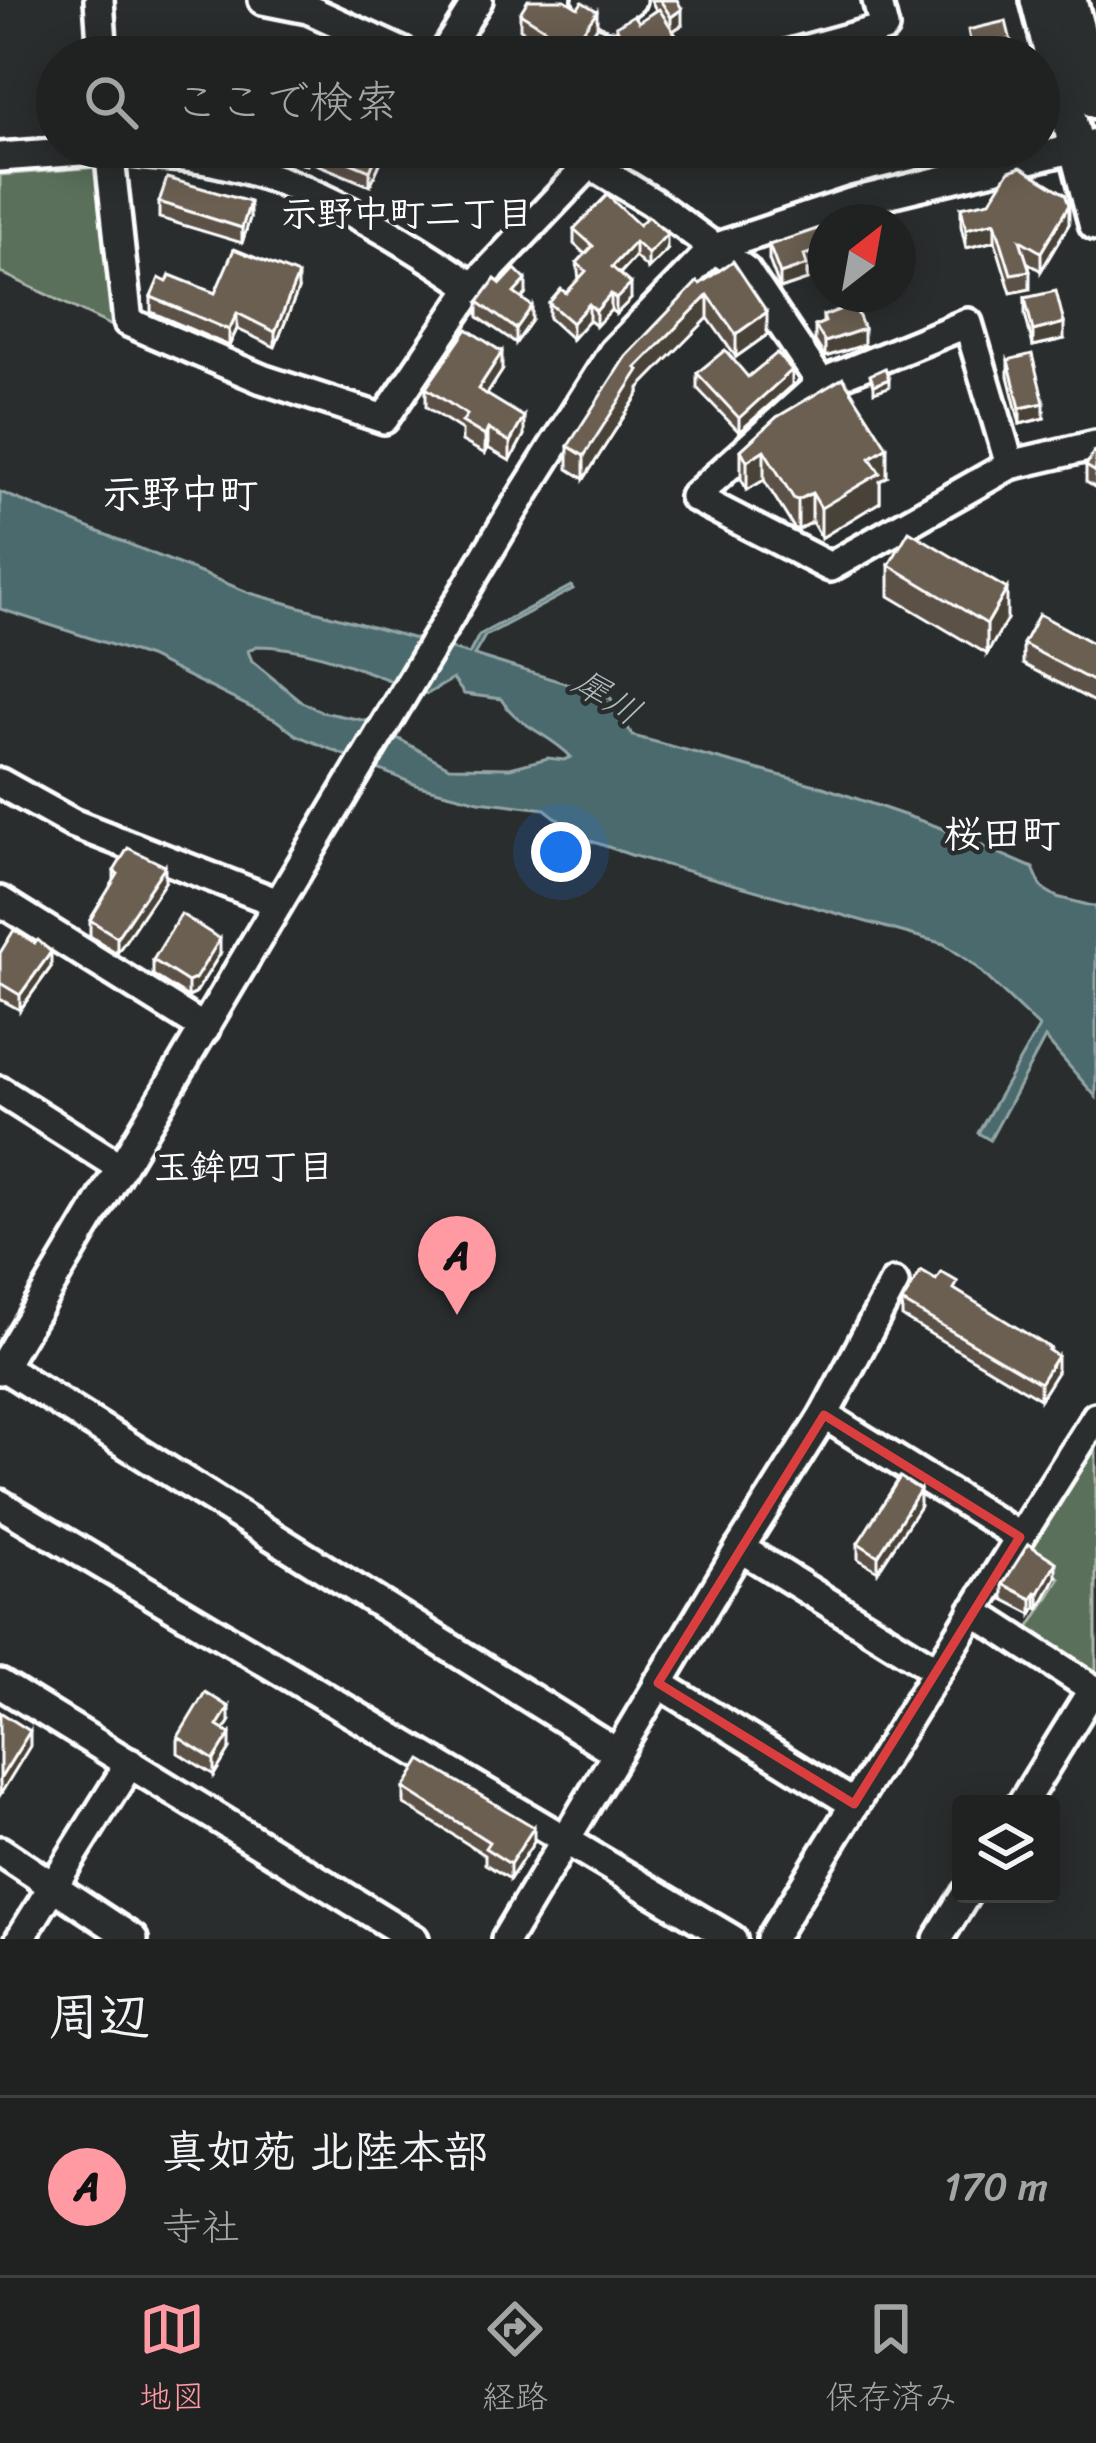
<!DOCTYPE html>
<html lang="ja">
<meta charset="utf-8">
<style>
body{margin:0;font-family:Sriracha,"Klee One",sans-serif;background:#282a2a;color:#f1f3f6}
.controls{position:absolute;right:36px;bottom:36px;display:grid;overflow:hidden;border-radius:12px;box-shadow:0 6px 30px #0003}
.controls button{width:108px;height:108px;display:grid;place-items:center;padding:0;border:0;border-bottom:3px solid #3d3f40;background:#202222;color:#f1f3f6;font:60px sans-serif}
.compass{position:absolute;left:808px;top:204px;width:108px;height:108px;border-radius:50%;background:#202222;box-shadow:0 6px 30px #0003;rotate:31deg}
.you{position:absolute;left:561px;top:852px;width:42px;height:42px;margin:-30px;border:9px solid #fff;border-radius:50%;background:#1a73e8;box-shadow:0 0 0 18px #1a73e833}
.badge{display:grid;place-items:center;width:78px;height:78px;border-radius:50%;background:#ff9aa2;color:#111;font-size:39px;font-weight:700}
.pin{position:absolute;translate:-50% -99px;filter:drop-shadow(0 3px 6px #0008)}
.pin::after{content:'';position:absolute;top:63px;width:42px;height:36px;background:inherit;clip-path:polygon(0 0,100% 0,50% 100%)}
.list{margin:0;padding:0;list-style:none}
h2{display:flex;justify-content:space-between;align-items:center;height:156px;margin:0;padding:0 48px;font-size:51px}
h2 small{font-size:39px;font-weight:400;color:#a2a4a5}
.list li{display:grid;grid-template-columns:78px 1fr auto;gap:36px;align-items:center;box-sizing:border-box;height:180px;padding:0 48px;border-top:3px solid #3d3f40}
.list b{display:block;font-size:45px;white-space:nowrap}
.list p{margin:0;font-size:39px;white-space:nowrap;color:#a2a4a5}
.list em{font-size:39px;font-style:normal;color:#a2a4a5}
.icon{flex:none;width:66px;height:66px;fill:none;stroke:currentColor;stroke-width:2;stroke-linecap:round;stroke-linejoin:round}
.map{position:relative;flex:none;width:1096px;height:1939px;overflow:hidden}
.search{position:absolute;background:#202222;box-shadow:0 6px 30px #0003;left:36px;right:36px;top:36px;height:132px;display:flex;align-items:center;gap:30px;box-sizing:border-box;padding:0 42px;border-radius:66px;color:#a2a4a5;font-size:45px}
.sheet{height:336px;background:#202222}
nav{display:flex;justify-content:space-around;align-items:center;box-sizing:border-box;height:168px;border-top:3px solid #3d3f40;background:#202222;font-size:33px;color:#a2a4a5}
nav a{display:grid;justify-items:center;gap:6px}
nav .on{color:#ff9aa2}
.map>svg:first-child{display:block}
</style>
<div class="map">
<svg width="1096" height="1939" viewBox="0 0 1096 1939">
<rect width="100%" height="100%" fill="#2a2d2e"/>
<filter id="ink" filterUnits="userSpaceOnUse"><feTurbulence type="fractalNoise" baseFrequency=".00833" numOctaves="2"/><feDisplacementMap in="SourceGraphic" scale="24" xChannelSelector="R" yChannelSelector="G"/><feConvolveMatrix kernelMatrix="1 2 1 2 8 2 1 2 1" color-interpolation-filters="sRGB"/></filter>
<g filter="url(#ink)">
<g fill="#5a6f5a" stroke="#acb7ac" stroke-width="3">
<path d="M99,167L114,327L0,272V175Z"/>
<path d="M1096,1433V1673L1028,1630L1060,1578L1021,1554Z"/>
</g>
<path fill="#4b6a6d" stroke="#93a6a7" stroke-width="3" fill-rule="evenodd" d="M0,492L250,593L469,654L479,635L571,586L573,589L485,636L474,655L610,697L633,736L823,787L936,826L1033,868L1042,888L1057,897L1096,907V1097L1045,1038L990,1140L978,1133L1039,1027L973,964L944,944L631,855L582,838L545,809L479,801L419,786L296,735L276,720L149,657L0,609ZM256,646C318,646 370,675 427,694L453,679L464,694L501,699C518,727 550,734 571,757L564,760L548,758L510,768L449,767L367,721L322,712L302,702L252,661L248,651Z"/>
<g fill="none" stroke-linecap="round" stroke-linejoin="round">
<g stroke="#fff" stroke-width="36">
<g id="minor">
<path d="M99,0L103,57"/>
<path d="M263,0L308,9L413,57"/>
<path d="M588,0L612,15L631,0"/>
<path d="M442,57L478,0"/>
<path d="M779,57L884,28L877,0"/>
<path d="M109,147C141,157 182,154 217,162C310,182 396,234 473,287"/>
<path d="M562,147L652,202L746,271L821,383L694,497L830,567L1010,465L968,323L821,383"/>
<path d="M0,157L109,149L128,322L262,379L384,419L473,287L590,164L614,147"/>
<path d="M1010,465L1096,445"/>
<path d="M0,783L72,823L278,903"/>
<path d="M0,901L205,1029"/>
<path d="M0,1091L120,1167"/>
<path d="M0,1365L616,1752"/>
<path d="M0,1370L512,512L613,352L714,248L853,202L1096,143"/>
<path d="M824,1415L894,1283"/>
<path d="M0,1504L732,1939"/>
<path d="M740,1548L937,1670"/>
<path d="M973,1611L1096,1691"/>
<path d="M658,1683L854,1804"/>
<path d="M0,1684L414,1939"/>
<path d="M1022,1804L1093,1689"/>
<path d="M0,1851L133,1939"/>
<path d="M20,1939L130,1763"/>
<path d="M506,1939L740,1548L824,1415L1020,1537L1096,1417"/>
<path d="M771,1939L1020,1537"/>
<path d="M938,1939L966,1894"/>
</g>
</g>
<g stroke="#fff" stroke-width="42">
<g id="major">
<path d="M1038,0L1096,223"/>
<path d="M1069,0L1096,101"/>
</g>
</g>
<use href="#minor" stroke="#2a2d2e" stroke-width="27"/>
<use href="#major" stroke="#2a2d2e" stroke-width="33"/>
</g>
<g fill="#5b5146" stroke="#fff" stroke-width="3">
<path d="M651,0H677L682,25L673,31L690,57H624L616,42V26L639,22L656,10Z"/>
<path d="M520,13L597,27L575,57H566L520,29Z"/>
<path d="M275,147H387L370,186L309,161L307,165L302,164L275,152Z"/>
<path d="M159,202L250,218L242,243L159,218Z"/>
<path d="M961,207L1069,224L1041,271L1027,262L1030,271V289L1011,293L995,241L966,248L961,226Z"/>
<path d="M574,229L667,250L648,269L635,257L620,274L631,299L616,314L611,310L596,326L589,320L572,339L549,318V303L566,293L579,280L577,263L585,254L574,244Z"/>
<path d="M769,245L807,270V280L780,289L769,260Z"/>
<path d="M167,282L215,293L298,290L275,347L237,329L229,346L151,312V297Z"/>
<path d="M697,282L767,335L736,357L708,318L639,388V393L584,479L568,469V446Z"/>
<path d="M501,284L526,294L522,298L532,320L516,343L478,317V302Z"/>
<path d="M1025,298L1064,339L1033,346L1025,314Z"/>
<path d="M823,316L864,345L825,357L815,341V326L823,323Z"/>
<path d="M1008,360L1044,418L1020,424L1008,376Z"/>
<path d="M502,371L487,394L524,435L510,461L488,448L485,454L462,441V430L426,407V388Z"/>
<path d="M697,373L748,377L792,385L739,432L697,388Z"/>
<path d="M777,417L887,477L880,481V502L821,538L812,522L798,530L794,528L764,480L747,490L741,479V450Z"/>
<path d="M1096,452V488L1086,482V466Z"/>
<path d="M889,565L1007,619L987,654L889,596Z"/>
<path d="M1023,644L1096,645V703L1023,664Z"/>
<path d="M114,871L165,882L117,953L90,936V920L114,881Z"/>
<path d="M0,953L51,967L20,1010L0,999Z"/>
<path d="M220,954L195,994L188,997L153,975V960Z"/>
<path d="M958,1292L1050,1351L1057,1372L1040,1399L902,1317V1302Z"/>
<path d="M920,1506L878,1571L858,1559V1543Z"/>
<path d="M1056,1577L1039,1609L1036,1607L1032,1614L1003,1599V1584Z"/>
<path d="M229,1722L224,1730L230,1749L214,1775L178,1753V1737Z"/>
<path d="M404,1788L534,1842L510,1879L485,1864V1855L404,1804Z"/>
</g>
<g fill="#4a4239" stroke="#fff" stroke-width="3">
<path d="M682,9V25L671,32V17Z"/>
<path d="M597,11V27L575,57H572V46Z"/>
<path d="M665,48V57H651Z"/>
<path d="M380,147H387L370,186V171Z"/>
<path d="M250,202V218L242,243V228Z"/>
<path d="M1069,205V224L1041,271V252Z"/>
<path d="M995,222V241L966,248V229Z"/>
<path d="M667,234V250L648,269V254Z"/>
<path d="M635,242V257L612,282V267Z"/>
<path d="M826,248V264L807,270V280L780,289V274L804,255Z"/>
<path d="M298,275V290L275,347V332Z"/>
<path d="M526,280V294L514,307V293Z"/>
<path d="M631,284V299L616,314V299Z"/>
<path d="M611,294V310L596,326V311Z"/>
<path d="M708,295V318L639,388V393L584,479V456L636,368Z"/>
<path d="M589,304V320L572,339V323Z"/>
<path d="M532,306V320L516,343V329Z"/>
<path d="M767,312V335L736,357V334Z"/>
<path d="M237,313V329L229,346V330Z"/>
<path d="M1064,323V339L1033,346V331Z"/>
<path d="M864,329V345L825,357V342Z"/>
<path d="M502,352V371L478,408V389Z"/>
<path d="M792,370V385L739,432V418Z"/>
<path d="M889,379V387L874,392V385Z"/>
<path d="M1044,403V418L1020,424V408Z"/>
<path d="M524,417V435L510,461V442Z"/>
<path d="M488,429V448L485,454V436Z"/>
<path d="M887,447V477L880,481V502L821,538V508L870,458Z"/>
<path d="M764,450V480L747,490V461Z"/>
<path d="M812,493V522L798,530V500Z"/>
<path d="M1007,589V619L987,654V624Z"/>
<path d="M165,866V882L117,953V937Z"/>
<path d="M220,939V954L195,994L188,997V982Z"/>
<path d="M51,952V967L20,1010V995Z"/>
<path d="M1057,1356V1372L1040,1399V1383Z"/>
<path d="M920,1490V1506L878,1571V1556Z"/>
<path d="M1056,1562V1577L1039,1609V1593Z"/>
<path d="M1036,1592V1607L1032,1614V1599Z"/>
<path d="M229,1707V1722L217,1741V1726Z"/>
<path d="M30,1731V1746L0,1795V1779Z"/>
<path d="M230,1734V1749L214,1775V1760Z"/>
<path d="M534,1827V1842L510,1879V1864Z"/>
</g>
<g fill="#6a5e51" stroke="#fff" stroke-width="3">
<path d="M528,0H565L578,8L582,2L597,11L572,46L520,13Z"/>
<path d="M660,0H677L682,9L671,17Z"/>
<path d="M659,9L690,57H671L665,48L651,57H632L616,26L634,15L639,22Z"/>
<path d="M1006,21L1015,57H973L968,30Z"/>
<path d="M312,147H380L370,171Z"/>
<path d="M1021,167L1065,194L1069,205L1041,252L1020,240L1030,271L1011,274L995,222L966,229L961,207L990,201L1009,171Z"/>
<path d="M167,178L250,202L242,228L159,202Z"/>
<path d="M607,195L639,225L648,216L667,234L648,254L635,242L612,267L631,284L616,299L611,294L596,311L589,304L572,323L549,303L561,289L566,293L586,271L577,263L593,246L574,229Z"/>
<path d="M823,227L826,236V248L804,255L807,265L780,274L769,245Z"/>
<path d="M234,249L298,275L275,332L237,313L229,330L151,297L159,278L167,282L170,275L215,293Z"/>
<path d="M733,261L767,312L736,334L708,295L636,368L639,370L584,456L568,446L626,356L697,282L700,284Z"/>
<path d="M515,269L526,280L514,293L532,306L516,329L478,302L495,279L501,284Z"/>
<path d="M1056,291L1064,323L1033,331L1025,298Z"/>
<path d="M854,304L864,329L825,342L815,326L825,322L823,316Z"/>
<path d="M467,329L502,352L478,389L524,417L510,442L488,429L485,436L462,422L467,415L426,388Z"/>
<path d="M725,350L748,377L777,353L792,370L739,418L697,373Z"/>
<path d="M1032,354L1044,403L1020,408L1008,360Z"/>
<path d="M885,368L889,379L874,385L870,375Z"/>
<path d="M843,378L887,447L870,458L880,473L821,508L812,493L798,500L794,499L764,450L747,461L741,450L777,417Z"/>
<path d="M1094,451L1096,452V472L1086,466Z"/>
<path d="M909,531L1007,589L987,624L889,565Z"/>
<path d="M1039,614L1096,645V683L1023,644Z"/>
<path d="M128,848L165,866L117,937L90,920L118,874L114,871Z"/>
<path d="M181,914L220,939L195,979L188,982L153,960Z"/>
<path d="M14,930L35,943L38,940L51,952L20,995L0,983V953Z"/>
<path d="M921,1271L936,1280L941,1272L958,1282L954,1289L1050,1348L1048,1350L1057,1356L1040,1383L902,1302Z"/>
<path d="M900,1477L920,1490L878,1556L858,1543Z"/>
<path d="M1028,1544L1056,1562L1039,1593L1036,1592L1032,1599L1003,1584Z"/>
<path d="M205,1692L229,1707L217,1726L230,1734L214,1760L178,1737Z"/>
<path d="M0,1712L30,1731L0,1779Z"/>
<path d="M421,1760L534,1827L510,1864L485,1848L489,1842L404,1788Z"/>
</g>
</g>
<path fill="none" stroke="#da3e3e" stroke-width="9" stroke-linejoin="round" d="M824,1415L1020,1537L854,1804L658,1683Z"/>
<g text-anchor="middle" stroke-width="9" stroke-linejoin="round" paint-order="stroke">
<g font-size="36" font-weight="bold" fill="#fff" stroke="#2a2d2e">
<text x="407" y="226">示野中町二丁目</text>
<text x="244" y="1179">玉鉾四丁目</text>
</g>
<g font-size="36" font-style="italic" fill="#aebcbd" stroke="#2a2d2e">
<text transform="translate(608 696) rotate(32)" y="13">犀川</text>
</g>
<g font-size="39" font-weight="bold" fill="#fff" stroke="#2a2d2e">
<text x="180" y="507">示野中町</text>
<text x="1002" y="847">桜田町</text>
</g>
</g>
</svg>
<div class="controls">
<button><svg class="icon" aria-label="layers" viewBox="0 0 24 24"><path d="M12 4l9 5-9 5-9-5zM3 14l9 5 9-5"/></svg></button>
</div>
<svg class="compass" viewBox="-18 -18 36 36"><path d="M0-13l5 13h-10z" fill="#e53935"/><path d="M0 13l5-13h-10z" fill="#a2a4a5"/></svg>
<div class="you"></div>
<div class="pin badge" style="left:457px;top:1315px">A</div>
<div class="search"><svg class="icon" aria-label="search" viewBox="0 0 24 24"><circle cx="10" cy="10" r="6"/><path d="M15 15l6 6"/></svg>ここで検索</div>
</div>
<section class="sheet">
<h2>周辺<small></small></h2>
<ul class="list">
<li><span class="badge">A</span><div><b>真如苑 北陸本部</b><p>寺社</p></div><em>170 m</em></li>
</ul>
</section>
<nav>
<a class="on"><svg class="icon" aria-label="map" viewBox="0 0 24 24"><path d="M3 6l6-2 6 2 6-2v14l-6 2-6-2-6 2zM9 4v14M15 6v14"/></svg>地図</a>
<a><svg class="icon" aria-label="directions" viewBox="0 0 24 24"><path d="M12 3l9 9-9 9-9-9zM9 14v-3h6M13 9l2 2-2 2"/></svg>経路</a>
<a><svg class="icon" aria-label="saved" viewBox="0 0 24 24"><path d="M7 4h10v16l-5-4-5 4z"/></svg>保存済み</a>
</nav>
